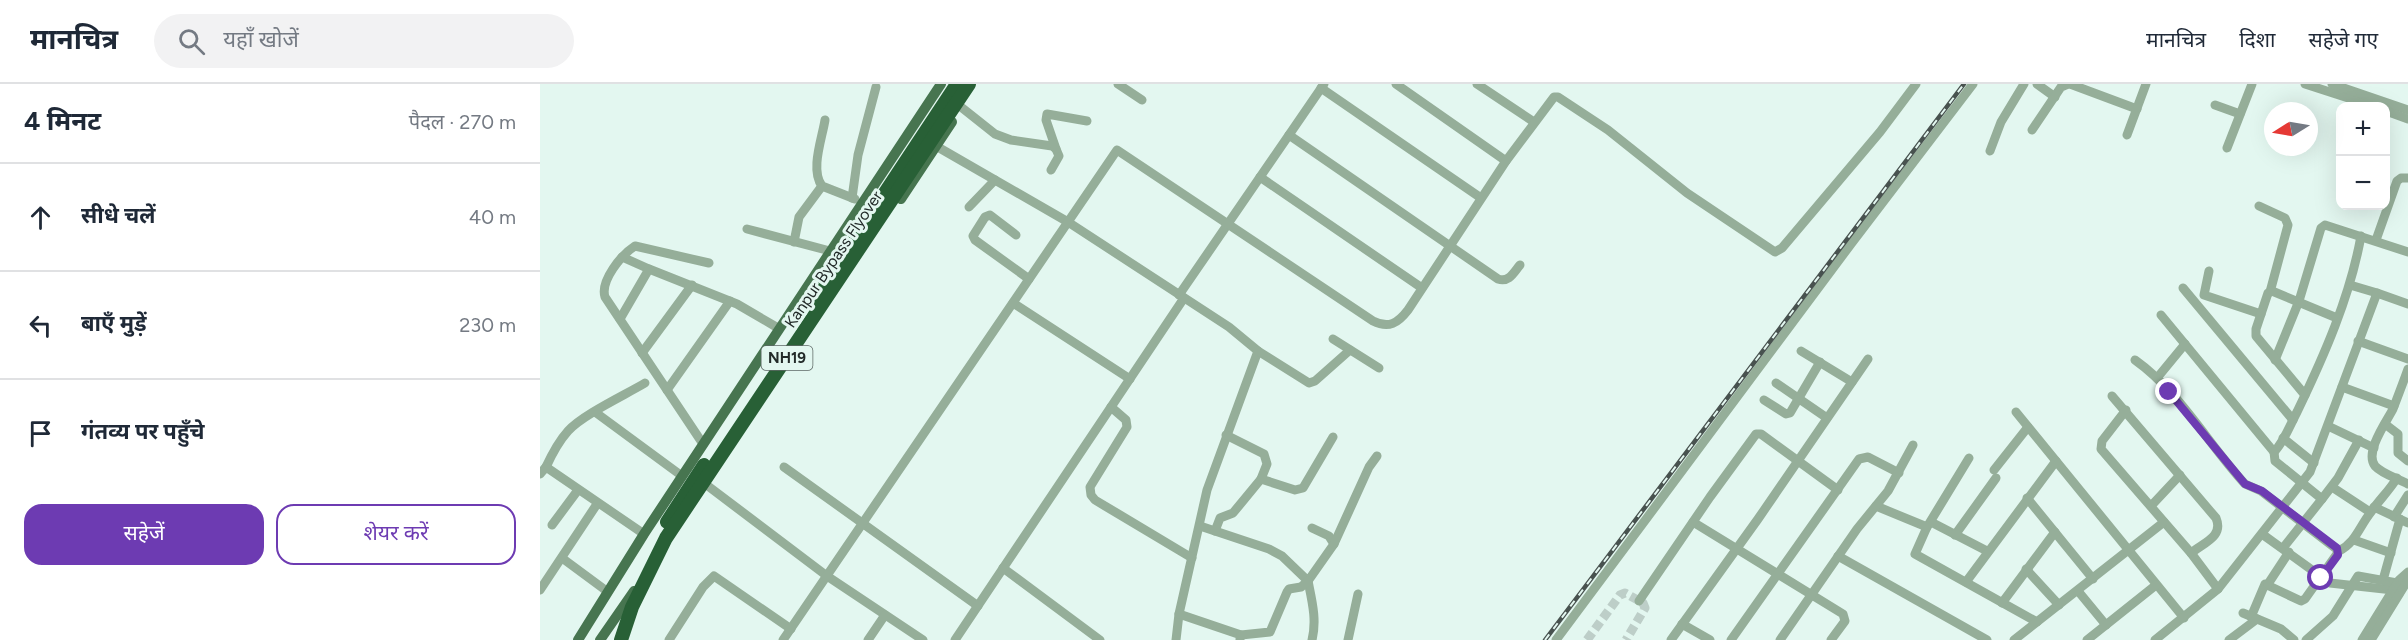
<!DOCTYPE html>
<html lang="hi">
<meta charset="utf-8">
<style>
body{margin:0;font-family:Figtree,"Noto Sans Devanagari",sans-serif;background:#f2f2f3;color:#1f2937}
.controls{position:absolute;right:18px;top:18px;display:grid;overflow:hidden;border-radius:12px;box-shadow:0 6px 24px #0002}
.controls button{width:54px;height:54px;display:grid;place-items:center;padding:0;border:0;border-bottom:2px solid #e0e1e3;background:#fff;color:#1f2937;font:30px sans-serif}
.compass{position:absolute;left:1724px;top:18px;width:54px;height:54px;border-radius:50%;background:#fff;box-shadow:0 6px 24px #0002;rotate:259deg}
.stop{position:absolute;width:18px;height:18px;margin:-14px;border:4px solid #6d3bb2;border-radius:50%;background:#fff}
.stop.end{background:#6d3bb2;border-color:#fff;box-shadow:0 2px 6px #0008}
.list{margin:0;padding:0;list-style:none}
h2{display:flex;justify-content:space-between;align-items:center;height:78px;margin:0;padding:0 24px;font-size:26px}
h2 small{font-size:20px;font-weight:400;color:#747a83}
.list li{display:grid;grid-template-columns:39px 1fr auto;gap:18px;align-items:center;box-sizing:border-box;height:108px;padding:0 24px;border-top:2px solid #e0e1e3}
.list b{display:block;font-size:22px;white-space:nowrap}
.list em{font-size:20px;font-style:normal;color:#747a83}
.actions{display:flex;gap:12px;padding:18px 24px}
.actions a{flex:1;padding:14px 0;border:2px solid #6d3bb2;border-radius:18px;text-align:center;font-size:21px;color:#6d3bb2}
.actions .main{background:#6d3bb2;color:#fff}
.icon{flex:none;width:33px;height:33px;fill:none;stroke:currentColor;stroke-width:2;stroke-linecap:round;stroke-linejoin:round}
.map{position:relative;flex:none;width:1868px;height:556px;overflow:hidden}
header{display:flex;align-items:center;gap:36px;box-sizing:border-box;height:84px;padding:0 30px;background:#fff;border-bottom:2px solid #e0e1e3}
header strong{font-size:28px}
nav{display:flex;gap:33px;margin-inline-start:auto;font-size:21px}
.search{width:420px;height:54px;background:#f2f2f3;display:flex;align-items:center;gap:15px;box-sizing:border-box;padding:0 21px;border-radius:33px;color:#747a83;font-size:22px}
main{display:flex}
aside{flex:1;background:#fff}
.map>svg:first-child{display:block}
</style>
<header>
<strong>मानचित्र</strong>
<div class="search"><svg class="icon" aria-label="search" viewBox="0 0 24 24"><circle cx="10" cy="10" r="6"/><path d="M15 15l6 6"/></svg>यहाँ खोजें</div>
<nav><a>मानचित्र</a><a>दिशा</a><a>सहेजे गए</a></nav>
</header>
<main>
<aside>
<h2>4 मिनट<small>पैदल · 270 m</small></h2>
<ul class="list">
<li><svg class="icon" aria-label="ahead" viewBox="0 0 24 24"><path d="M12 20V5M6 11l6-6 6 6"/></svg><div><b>सीधे चलें</b></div><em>40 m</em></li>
<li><svg class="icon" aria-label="left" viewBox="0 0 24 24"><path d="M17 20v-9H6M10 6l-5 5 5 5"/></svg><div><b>बाएँ मुड़ें</b></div><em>230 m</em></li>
<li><svg class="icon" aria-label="arrive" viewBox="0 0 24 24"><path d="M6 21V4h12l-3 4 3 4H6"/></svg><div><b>गंतव्य पर पहुँचे</b></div></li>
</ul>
<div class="actions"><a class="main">सहेजें</a><a>शेयर करें</a></div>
</aside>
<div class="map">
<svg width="1868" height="556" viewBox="0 0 1868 556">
<rect width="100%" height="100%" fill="#e3f7f0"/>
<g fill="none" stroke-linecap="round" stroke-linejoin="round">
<path stroke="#bdcec8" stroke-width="9" stroke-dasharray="9 4.5" stroke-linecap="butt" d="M1047,556L1080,511L1085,509L1103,519L1105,524L1086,556"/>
<g stroke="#95ae99" stroke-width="9">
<path d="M578,0L602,16"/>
<path d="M856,0L966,77"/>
<path d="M937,0L994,38"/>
<path d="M1497,0L1515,13"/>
<path d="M1530,0L1597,25"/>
<path d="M1765,0L1833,22"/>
<path d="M1792,0L1868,26"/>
<path d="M781,4L941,114"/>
<path d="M1675,21L1700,30"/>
<path d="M421,23L455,50L471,56L512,62L516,65L519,72L511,86"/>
<path d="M1846,27L1868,35"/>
<path d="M285,36C282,55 270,86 282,102L315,115"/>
<path d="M1492,46L1521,3L1528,0"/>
<path d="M749,51L958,195C969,199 974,188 980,181"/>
<path d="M1587,51L1606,0"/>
<path d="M396,62L528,138L689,243L718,267L667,406L639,530L636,556"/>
<path d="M1687,64L1712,0"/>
<path d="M516,65L506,36L507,30L547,37"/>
<path d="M1450,67L1461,38L1484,0"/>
<path d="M720,93L882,204"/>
<path d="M312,114L318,71L336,3"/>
<path d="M1719,122L1745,134L1748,141L1730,208"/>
<path d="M429,123L455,96"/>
<path d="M207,145L290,167"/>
<path d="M476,151L450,131L445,133L433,152L435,156L489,195"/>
<path d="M1836,156L1857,97L1861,94H1868"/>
<path d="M254,158L259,133L282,102"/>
<path d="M82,173L109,185"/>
<path d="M1669,187L1664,211L1721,230"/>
<path d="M1810,201L1837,209"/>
<path d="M1643,204L1753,336"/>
<path d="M639,211L784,0"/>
<path d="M473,219L590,295"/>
<path d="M1621,231L1734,368C1744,358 1750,341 1757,328C1784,272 1810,213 1821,152"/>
<path d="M80,235L109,185L197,220L238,244"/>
<path d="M793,255L839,284"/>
<path d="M1818,257L1868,275"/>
<path d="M718,267L769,299L775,297L810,266"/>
<path d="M1261,267L1312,298"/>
<path d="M102,269L152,201"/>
<path d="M1595,276C1640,308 1668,360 1705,400L1721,407L1799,467L1765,515L1761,517L1725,500L1711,533"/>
<path d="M1735,276L1759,217L1781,144L1785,141L1868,168"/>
<path d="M1868,285C1863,299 1858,312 1853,325C1847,337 1824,368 1835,382C1842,390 1859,395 1868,400"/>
<path d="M1617,294L1645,260"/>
<path d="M1236,299L1287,334"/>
<path d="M1802,303L1854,322"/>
<path d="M127,306L190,217"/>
<path d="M1765,311L1716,252V245L1728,209L1732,207L1797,234"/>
<path d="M1572,312L1676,434C1684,453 1663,459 1651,469"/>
<path d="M1224,316L1246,330L1250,329L1280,278"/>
<path d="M571,323L586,336L587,343L550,403L551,411L555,416L652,474"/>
<path d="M1586,326L1562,357L1561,365L1651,469L1678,505"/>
<path d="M55,328L142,392"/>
<path d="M1476,328L1644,534"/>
<path d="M1845,340L1858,350V369L1868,377"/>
<path d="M1788,342L1834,364"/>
<path d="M686,351L724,370L727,380L721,395"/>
<path d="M1743,354L1774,379"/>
<path d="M163,360L65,213C60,197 81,171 95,162L169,179"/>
<path d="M1734,368L1735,377L1782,415L1743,464"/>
<path d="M1429,374L1387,443L1375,470L1497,538"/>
<path d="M6,383C12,370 19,357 28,347C42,331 85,311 105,299"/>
<path d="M244,383L438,522"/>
<path d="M1454,386L1488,343"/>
<path d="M0,390L6,383L104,450"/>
<path d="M160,396L287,492L383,556"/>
<path d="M1792,403L1830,428"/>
<path d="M1487,414L1553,495"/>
<path d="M1782,415L1798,394L1819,356"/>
<path d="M1336,422L1387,443"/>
<path d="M1611,422L1640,391"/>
<path d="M1834,423L1868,439"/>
<path d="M1854,433L1868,411"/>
<path d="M1153,438L1303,530L1305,537L1291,556"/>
<path d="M1391,438L1447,467"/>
<path d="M12,441L38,406"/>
<path d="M660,442L729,465L742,472L768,497L794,460L789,452L772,444"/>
<path d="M675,447L680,434L693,429L721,395L755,406L763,404L793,353"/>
<path d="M1722,450L1790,499L1853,506L1859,510"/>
<path d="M1415,451L1456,394"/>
<path d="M1814,456L1851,469"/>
<path d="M794,460L829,383L837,372"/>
<path d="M1799,467C1816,458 1819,443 1831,428C1839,416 1849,407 1857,394"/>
<path d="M1298,472L1447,556"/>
<path d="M22,474L68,508"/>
<path d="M463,484L560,556"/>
<path d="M1486,485L1519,521"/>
<path d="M1843,496L1860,435"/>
<path d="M768,497C772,517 777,536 772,556"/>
<path d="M1426,498L1516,377"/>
<path d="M1728,500L1749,468"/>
<path d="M0,506L57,420"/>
<path d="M1538,507L1566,541"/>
<path d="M1099,517L1170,413L1216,350H1221L1298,406"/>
<path d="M1462,519L1515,448"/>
<path d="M1703,529L1741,545L1754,556"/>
<path d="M639,530L701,551L700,555"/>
<path d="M1142,540L1170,556"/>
<path d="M701,551L730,548L747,508L749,505L761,503L768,497"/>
<path d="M129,556L163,503L174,492L251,545"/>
<path d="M243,556L577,66L833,237C849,245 858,239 868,226L966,77L1014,13H1018L1068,46L1147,109L1235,168L1242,164L1340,48L1376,0"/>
<path d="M328,556L345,531"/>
<path d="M415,556L644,214"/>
<path d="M808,556L818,510"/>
<path d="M1016,556L1311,160L1433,0"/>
<path d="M1131,556L1218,435L1328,275"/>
<path d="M1191,556L1319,375L1328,373L1359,389"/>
<path d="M1240,556L1317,445L1348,407L1373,361"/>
<path d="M1474,556L1624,438"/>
<path d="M1547,556L1616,501"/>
<path d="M1615,556L1678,505L1770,388L1837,209L1868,220"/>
<path d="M1689,556L1717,535"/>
<path d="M1766,556L1793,532L1818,492L1857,499"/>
<path d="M1822,556L1859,496L1868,488"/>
<path d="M1831,556L1868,496"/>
</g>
<g stroke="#477550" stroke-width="10">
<path d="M361,115L412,38"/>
<path d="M38,556L104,450L401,0"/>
<path d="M60,556L94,507"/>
</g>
<g stroke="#48524f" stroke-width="4.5">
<path id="rail" d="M1005,556L1424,0"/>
</g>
<use href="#rail" stroke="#e3f7f0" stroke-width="2" stroke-dasharray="7" stroke-linecap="butt"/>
<g stroke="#286036" stroke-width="14">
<path d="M276,213L417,0"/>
<path d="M127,438L164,381"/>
<path d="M81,556L92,523L126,454L429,0"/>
</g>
</g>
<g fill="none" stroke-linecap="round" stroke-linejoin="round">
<path stroke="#6d3bb2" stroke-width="8" d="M1629,308L1705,400L1722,407L1797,464L1798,471L1781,494"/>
</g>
<g text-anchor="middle" stroke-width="6" stroke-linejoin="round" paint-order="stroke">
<rect fill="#e3f7f0" stroke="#5d6865" stroke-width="1.5" x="221.5" y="262" width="51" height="24" rx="4.5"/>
<g font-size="15" font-weight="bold" fill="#232b29">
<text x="247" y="279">NH19</text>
</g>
<g font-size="16" fill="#232b29" stroke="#e3f7f0">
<text transform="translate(293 175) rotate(-56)" y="6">Kanpur Bypass Flyover</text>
</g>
</g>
</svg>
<div class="controls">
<button>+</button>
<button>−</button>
</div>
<svg class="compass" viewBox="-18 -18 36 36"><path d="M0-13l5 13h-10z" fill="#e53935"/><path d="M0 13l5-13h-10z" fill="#747a83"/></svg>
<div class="stop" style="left:1781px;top:494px"></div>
<div class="stop end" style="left:1629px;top:308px"></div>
</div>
</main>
